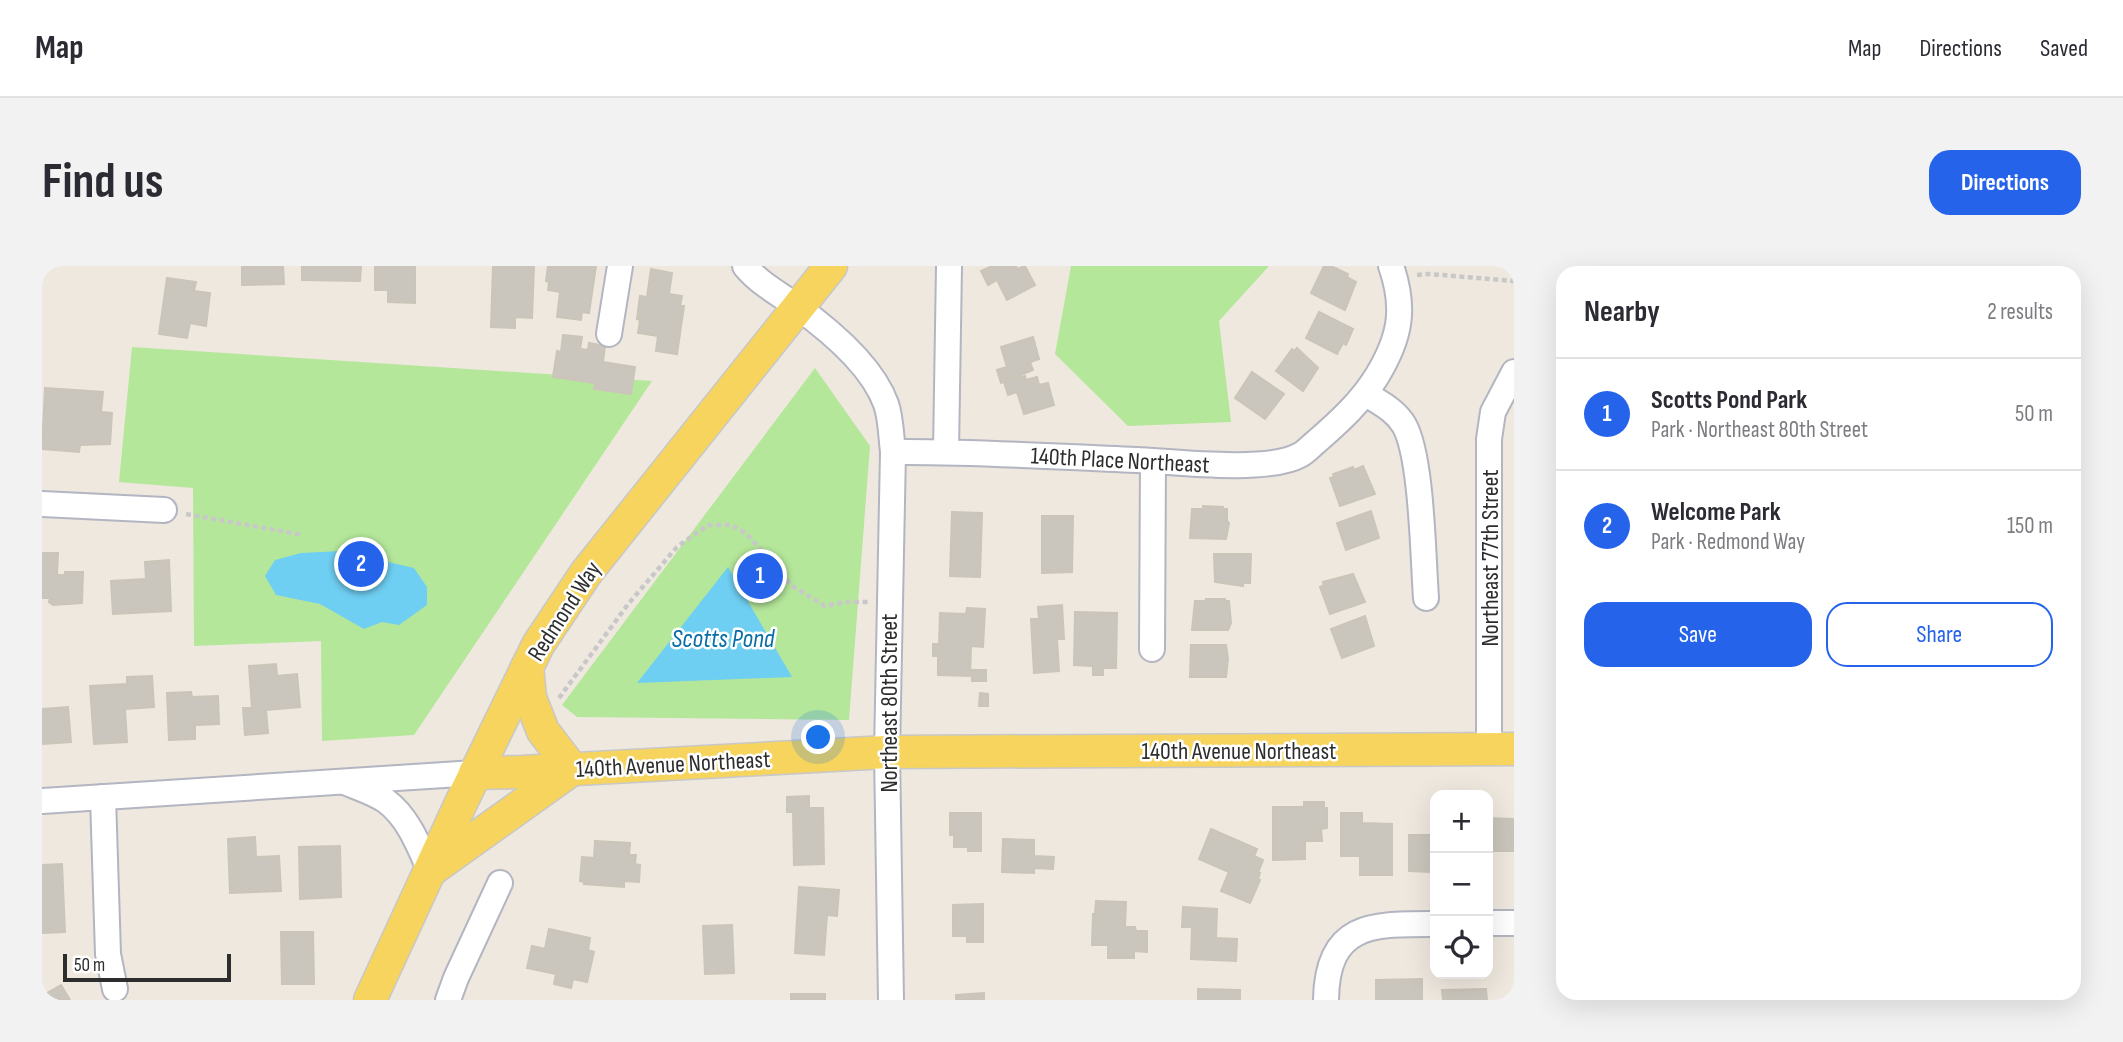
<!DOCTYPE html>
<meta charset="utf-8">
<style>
body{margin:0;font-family:"Sofia Sans Condensed",sans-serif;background:#f2f2f3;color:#2b2b33}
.controls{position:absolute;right:21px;bottom:21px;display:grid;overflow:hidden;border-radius:14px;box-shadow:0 7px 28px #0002}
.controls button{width:63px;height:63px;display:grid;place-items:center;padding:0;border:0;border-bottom:2px solid #e1e1e2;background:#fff;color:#2b2b33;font:35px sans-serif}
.scale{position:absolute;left:21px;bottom:18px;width:168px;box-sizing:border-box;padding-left:7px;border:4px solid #2d2d2d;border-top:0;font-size:19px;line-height:24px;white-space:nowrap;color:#2d2d2d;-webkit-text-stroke:5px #fff;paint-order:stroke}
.you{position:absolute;left:777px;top:472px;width:24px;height:24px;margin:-18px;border:5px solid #fff;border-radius:50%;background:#1a73e8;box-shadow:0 0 0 10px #1a73e833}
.badge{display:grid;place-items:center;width:46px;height:46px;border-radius:50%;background:#2563eb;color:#fff;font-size:23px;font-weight:700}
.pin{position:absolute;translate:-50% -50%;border:4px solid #fff;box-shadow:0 2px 7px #0006}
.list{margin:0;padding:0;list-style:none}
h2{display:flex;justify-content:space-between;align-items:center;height:91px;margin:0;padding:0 28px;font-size:30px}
h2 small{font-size:23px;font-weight:400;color:#7c7c81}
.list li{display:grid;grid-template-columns:46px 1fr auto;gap:21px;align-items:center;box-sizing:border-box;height:112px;padding:0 28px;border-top:2px solid #e1e1e2}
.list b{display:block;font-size:26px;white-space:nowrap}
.list p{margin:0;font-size:23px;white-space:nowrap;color:#7c7c81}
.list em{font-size:23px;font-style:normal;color:#7c7c81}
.actions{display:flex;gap:14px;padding:21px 28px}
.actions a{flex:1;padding:16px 0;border:2px solid #2563eb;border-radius:21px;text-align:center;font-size:24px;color:#2563eb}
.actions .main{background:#2563eb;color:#fff}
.icon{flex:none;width:38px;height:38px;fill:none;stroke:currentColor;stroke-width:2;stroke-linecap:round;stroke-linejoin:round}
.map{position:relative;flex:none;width:1472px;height:734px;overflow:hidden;border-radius:21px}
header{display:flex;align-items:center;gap:42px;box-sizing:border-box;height:98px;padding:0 35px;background:#fff;border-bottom:2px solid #e1e1e2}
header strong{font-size:33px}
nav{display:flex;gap:38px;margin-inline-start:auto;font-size:24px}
.intro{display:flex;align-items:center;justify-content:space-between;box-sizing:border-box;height:168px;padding:0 42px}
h1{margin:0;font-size:49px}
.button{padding:18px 32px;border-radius:21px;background:#2563eb;color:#fff;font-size:24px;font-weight:700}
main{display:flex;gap:42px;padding:0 42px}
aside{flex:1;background:#fff;border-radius:21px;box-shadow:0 7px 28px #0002}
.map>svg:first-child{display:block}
</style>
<header>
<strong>Map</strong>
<nav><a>Map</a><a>Directions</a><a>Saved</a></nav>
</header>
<div class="intro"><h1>Find us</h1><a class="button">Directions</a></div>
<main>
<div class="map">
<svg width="1472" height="734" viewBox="0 0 1472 734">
<rect width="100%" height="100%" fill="#efe8df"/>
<g fill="#b4e79a">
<path d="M1029,0H1227L1177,55L1189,156L1086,160L1013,88Z"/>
<path d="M90,81L610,115L372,469L280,475L279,375L152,380L151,222L77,216Z"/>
<path d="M773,102L828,180L807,454L535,451L520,439Z"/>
</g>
<g fill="#6fcff3">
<path d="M299,285L372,302L385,321V339L357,359L340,356L322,363L278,338L234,329L223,310L233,294L259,287Z"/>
<path d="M686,301L750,411L595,417Z"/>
</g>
<g fill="#cbc6bd" stroke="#cbc4b8" stroke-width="2">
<path d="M200,0H241L242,18L200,19Z"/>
<path d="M260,0H319L318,15L260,14Z"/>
<path d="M333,0H373V37L346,36V24H333Z"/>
<path d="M451,0H492L490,52L473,51V62L449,61Z"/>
<path d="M506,0H554L547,47L540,46L539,54L515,51L518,26L506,24L507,16L504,15Z"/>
<path d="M950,0H974L975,3L983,0L993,19L965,34L955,14L946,19L939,5Z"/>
<path d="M1282,0H1289L1306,8L1305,11L1314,16L1303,44L1269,27Z"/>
<path d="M609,3L630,7L627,28L640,30L638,40H642L635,88L614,85L616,70L596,67L598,54L595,53L598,30L605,31Z"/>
<path d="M125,12L154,16L152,25L168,27L164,60L148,57L145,72L117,68Z"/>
<path d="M1277,46L1311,63L1304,79L1301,77L1295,88L1264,72Z"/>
<path d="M521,69L540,71L538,83L546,84L547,77L563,80L561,96L593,101L589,128L552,123L553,117L511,111L515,85L519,86Z"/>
<path d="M991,71L997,93L988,96L991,104L959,117L955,104L965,101L959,81Z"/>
<path d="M1255,82L1276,102L1261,125L1234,105L1250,83L1252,85Z"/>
<path d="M1210,106L1242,128L1223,153L1193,132Z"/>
<path d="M983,110L984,114L995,111L997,119L1006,117L1012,139L982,148L975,126L966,129L962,116Z"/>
<path d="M3,122L61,126L59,146L70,147L68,178L38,179L37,186L0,183Z"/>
<path d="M1321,200L1333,228L1298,240L1288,212L1292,211L1291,208L1311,201L1312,204Z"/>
<path d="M1161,240L1181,241V243H1185V255L1187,257L1184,273L1148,272L1150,243H1161Z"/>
<path d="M1329,245L1337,272L1304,284L1295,257Z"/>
<path d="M910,246L940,247L938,311L908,310Z"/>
<path d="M1000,250H1031L1030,306L1000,307Z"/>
<path d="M0,287H16L15,309H23V306H41L40,337L11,339L7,336L8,332H0Z"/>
<path d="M1172,288H1209L1208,317H1201V320L1173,316Z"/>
<path d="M127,294L129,345L71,348L69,315L104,313L103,296Z"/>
<path d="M1311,308L1323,336L1288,348L1278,321L1282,319L1281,316Z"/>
<path d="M1164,333H1183V335H1187L1189,357L1186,364H1150L1153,335H1164Z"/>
<path d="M1020,339L1022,373H1015L1017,405L992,407L989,353H997L996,341Z"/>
<path d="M925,342L943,343L941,381L929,380L928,410L896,409V390H891V378H897L898,347L924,348Z"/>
<path d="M1033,346L1075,347L1074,402H1061V409H1051V400L1032,399Z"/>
<path d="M1323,350L1332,380L1300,392L1289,363Z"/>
<path d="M1149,379H1184L1186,393L1184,411H1148Z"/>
<path d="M234,398L235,410L255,408L258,441L224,444L226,467L203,469L201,442H210L207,400Z"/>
<rect x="930" y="404" width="14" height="11"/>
<path d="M110,410L112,441L83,443L85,476L52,478L48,420L85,418V411Z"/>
<path d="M149,426L150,431L176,430L177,458L153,459V473L127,474L125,427Z"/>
<path d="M938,427L946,428V440H937Z"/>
<path d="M26,441L29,476L0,478V443Z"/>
<path d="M767,530V542H781L782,598L752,599L751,546H745V531Z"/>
<path d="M1262,536H1282V542H1285V562L1279,563L1280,575H1263V593L1231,594V541H1262Z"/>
<path d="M908,547H939V585H926V581H912V569H908Z"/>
<path d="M1299,547H1320V557L1350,558V609H1318V590H1299Z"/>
<path d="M1446,552L1472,553V585H1446Z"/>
<path d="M1169,563L1215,583L1212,590L1221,594L1216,607H1218L1216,613L1218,614L1208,637L1179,625L1187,606L1157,593Z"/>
<path d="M1367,569H1392L1393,609H1390V606L1367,605Z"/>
<path d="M213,571L214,591L237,590L239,625L188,627L186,573Z"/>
<path d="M961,573L992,574V590L1012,591L1011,603L992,602V607L960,606Z"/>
<path d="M553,575L588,577L587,589H594L593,598L598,599L597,616L582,615V621L542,618V616L538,615L540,591L552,592Z"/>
<path d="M298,580L299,631L258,633L257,581Z"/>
<path d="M20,598L23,666L0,667V599Z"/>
<path d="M757,621L797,624L795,650L785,649L782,689L753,687Z"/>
<path d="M1054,635L1084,636L1083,661H1093L1094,665H1105V686L1092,685V692H1066V679H1050L1051,648H1053Z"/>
<path d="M941,638V676H925V670H911V639Z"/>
<path d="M1141,641L1175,643L1174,672L1195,673L1194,695L1149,693L1150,661H1140Z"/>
<path d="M690,659L692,707L663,708L661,660Z"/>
<path d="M507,663L548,672L546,684L552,686L545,716L531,713L529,722L512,718L514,708L485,702L490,680L503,683Z"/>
<path d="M239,666H271L272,718H240Z"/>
<path d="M1380,713V734H1334V714Z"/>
<path d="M19,719L28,734H0V730Z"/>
<path d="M1156,723L1198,724V734H1156Z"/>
<path d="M1444,723L1445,734H1401L1400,724Z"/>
<path d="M942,727V734H914V729Z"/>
<rect x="749" y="728" width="34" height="6"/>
</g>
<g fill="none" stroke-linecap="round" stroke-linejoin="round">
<g stroke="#b3b5c1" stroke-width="28">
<g id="minor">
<path d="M703,0C717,17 736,27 754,40C786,63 830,99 844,138C849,152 849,170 851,186L845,486L849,734"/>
<path d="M567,68L578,0"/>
<path d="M1324,128C1338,137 1353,144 1362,159C1380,190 1381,292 1384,332"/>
<path d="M904,185L907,0"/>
<path d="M851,186C932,185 1014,191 1095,194C1133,196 1226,207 1258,189C1264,186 1269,180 1274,176C1297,156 1319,136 1335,110C1358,72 1364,43 1349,0"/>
<path d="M0,238L122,244"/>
<path d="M1110,383L1111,195"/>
<path d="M1447,483V173L1451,146L1472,106"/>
<path d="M303,516C316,522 333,527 344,535C366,551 377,580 388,605"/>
<path d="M61,531L66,688L73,723"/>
<path d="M0,535L433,507"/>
<path d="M1446,657H1472"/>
<path d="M406,734L414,712L458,617"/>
<path d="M1284,734C1285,656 1331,658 1393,658"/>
</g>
</g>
<g stroke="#c8c8c8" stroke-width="35">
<g id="major">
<path d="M485,401L488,432L501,465L530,503"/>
<path d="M433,507L480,506L845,486L1472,483"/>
<path d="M389,604L529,504"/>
<path d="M328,734L419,537L496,379L544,307L789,0"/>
</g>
</g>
<g stroke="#c8c8c8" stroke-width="4.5" stroke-dasharray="5 3.5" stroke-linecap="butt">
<path d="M1375,9L1387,8L1472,15"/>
<path d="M144,248L261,269"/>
<path d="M517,432L587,337L635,281L666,259H689L704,267L750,320L783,340L803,336H826"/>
</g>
<use href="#minor" stroke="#fff" stroke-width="24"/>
<use href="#major" stroke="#f6d45d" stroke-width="32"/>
</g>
<g text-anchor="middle" stroke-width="5" stroke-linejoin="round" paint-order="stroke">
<g font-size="24" fill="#2d2d2d" stroke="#fff">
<text transform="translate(1078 194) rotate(3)" y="8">140th Place Northeast</text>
<text transform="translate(1448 292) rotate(-90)" y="8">Northeast 77th Street</text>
<text transform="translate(522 345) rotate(-57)" y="8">Redmond Way</text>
<text transform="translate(847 437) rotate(-90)" y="8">Northeast 80th Street</text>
<text x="1197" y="493">140th Avenue Northeast</text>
<text transform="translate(631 498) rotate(-3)" y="8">140th Avenue Northeast</text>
</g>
<g font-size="26" font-style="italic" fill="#086ea6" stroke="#fff">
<text x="681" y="381">Scotts Pond</text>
</g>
</g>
</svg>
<div class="controls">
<button>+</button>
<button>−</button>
<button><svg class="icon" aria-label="locate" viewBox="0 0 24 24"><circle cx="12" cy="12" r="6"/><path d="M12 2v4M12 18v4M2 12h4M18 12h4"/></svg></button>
</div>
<div class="scale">50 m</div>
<div class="you"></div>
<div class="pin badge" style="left:718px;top:310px">1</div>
<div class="pin badge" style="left:319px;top:298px">2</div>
</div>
<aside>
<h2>Nearby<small>2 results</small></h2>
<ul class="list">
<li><span class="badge">1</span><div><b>Scotts Pond Park</b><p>Park · Northeast 80th Street</p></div><em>50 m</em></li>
<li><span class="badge">2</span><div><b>Welcome Park</b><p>Park · Redmond Way</p></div><em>150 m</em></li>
</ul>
<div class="actions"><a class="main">Save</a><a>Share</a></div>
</aside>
</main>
